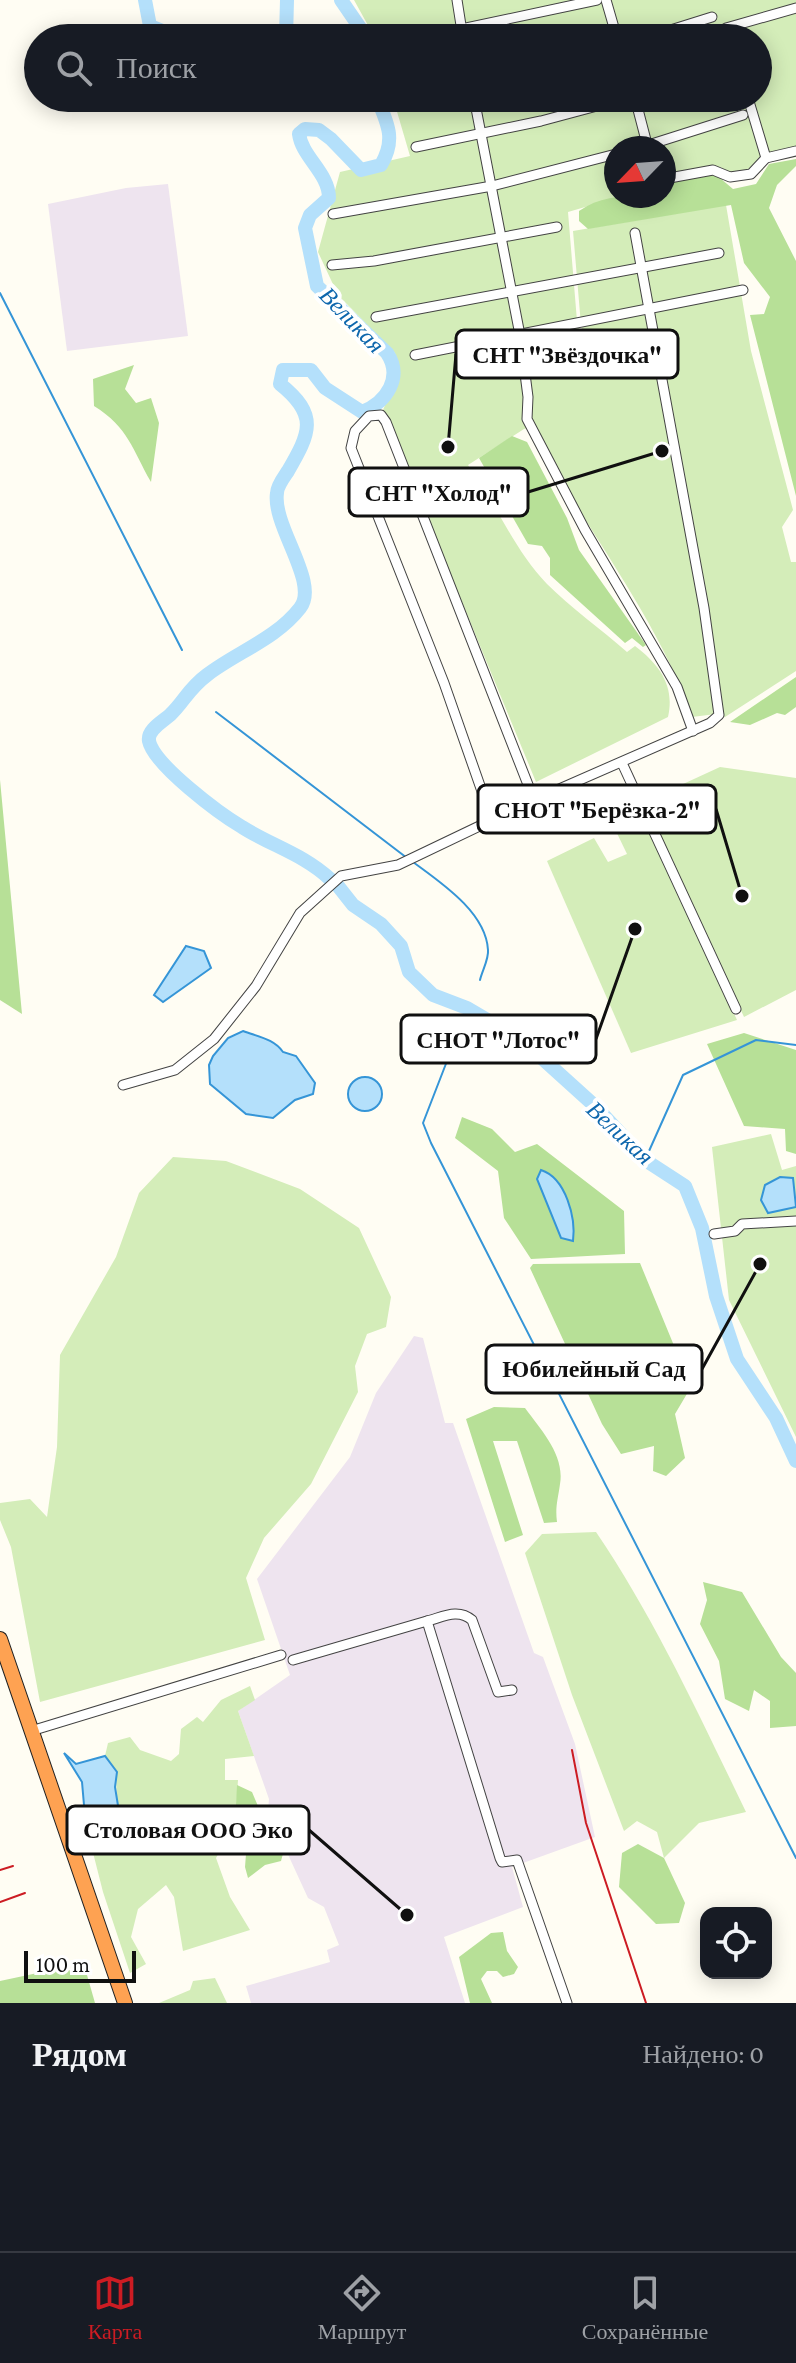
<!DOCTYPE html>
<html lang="ru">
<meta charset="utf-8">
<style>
body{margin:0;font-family:"Crimson Pro",serif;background:#20242c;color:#f1f3f6}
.controls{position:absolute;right:24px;bottom:24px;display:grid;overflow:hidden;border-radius:16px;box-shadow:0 4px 20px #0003}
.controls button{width:72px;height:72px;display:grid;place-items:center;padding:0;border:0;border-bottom:2px solid #363941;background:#171b24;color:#f1f3f6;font:40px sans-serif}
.compass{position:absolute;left:604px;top:136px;width:72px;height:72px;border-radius:50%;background:#171b24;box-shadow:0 4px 20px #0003;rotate:245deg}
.scale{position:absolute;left:24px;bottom:20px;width:112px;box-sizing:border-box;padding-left:8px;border:4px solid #101010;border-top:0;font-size:22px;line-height:28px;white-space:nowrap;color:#101010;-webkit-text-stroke:6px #fff;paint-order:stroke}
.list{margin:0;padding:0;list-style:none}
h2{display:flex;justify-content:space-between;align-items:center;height:104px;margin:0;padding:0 32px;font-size:34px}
h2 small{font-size:26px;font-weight:400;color:#9ea1a6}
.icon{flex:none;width:44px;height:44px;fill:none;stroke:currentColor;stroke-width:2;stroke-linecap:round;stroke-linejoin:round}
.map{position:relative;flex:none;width:796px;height:2003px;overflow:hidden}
.search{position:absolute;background:#171b24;box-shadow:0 4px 20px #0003;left:24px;right:24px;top:24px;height:88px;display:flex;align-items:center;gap:20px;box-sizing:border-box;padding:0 28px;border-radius:44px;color:#9ea1a6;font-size:30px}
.sheet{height:248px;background:#171b24}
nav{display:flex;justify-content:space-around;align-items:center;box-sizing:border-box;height:112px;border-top:2px solid #363941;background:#171b24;font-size:22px;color:#9ea1a6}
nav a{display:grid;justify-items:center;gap:4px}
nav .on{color:#cc1c23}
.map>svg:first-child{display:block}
</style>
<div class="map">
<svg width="796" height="2003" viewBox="0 0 796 2003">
<rect width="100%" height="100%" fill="#fffdf3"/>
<g fill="#eee4ef">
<path d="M168,184L188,336L67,351L48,204L126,188Z"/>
<path d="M414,1336L423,1338L445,1423H453L534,1653L543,1657L575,1744L595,1837L512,1867L523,1907L444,1937L465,2003H251L246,1986L330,1962L327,1950L339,1945L324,1907L308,1898L268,1811L269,1799L238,1711L290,1675L257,1579L350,1457L376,1393Z"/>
</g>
<g fill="#d4edb9">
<path d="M354,0H796V147L760,157L751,170L725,174L721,167L664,184V148H616V196H623L568,212L577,321L591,369L581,325L573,231L726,205L751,351L793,510L782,527L791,562H796V671L725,717L716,714L692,717C657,615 581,524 531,427L524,429L468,465C496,503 514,550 547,584C571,608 601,629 627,652L635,646C660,665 675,686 668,717L536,782L383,410L398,374L395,353L338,295L318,252L340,172L410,156L393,98H758V38H375Z"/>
<path d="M720,767L796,778V990L744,1017L644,802Z"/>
<path d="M640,812L737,1020L631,1053L547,861L594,838L608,862L627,854L613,825Z"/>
<path d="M771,1134L782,1170L796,1166V1437L729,1300L712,1147Z"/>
<path d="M173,1157L226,1161L300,1189L359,1228L391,1297L386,1327L367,1334L355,1366L358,1392L311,1484L264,1538L246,1578L265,1640L40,1702L11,1547L0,1520V1503L30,1499L47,1517L57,1447L60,1355L116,1257L139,1193Z"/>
<path d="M596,1532C655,1619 700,1717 746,1812L699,1823L664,1858L657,1832L637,1821L624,1831L572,1695L525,1553L542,1534Z"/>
<path d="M250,1686L255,1700L238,1711L254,1756L225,1759V1780H238L235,1824L216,1858L230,1897L250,1930L183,1951L174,1897L166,1885L138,1909L131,1937L146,1964L130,1973L103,1892L88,1833L95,1827L113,1825C122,1808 114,1792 117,1772L105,1756L108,1743L130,1737L140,1750L171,1761L179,1754L181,1729L197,1717L203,1722L221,1700Z"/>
<path d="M215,1978L227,2003H159L190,1990L193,1981Z"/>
</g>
<g fill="#b7e097">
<path d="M796,159V166L777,185L769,208L796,261V496L750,315L764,314L770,297L744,263L731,205L588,229L579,221V211C605,193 634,196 664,196V183L714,173L733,189L756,184L769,164Z"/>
<path d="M134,365L125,389L136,403L151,398L159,423L151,482C132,449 129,428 94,406L93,379Z"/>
<path d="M512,436L527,442L567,518L579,550L646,645L643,647L632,638L625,643L550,575V558L542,546L528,544L479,458Z"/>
<path d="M796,677V707L785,715L777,713L750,725L730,722Z"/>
<path d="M0,780L22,1014L0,1000Z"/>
<path d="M744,1033L796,1050V1154L786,1151L785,1129L744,1126L707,1044Z"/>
<path d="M462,1117L492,1129L515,1152L537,1144L624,1211L625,1254L531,1259L504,1218L498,1171L455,1138Z"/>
<path d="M640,1263L691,1387L675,1414L685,1458L666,1476L653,1471L654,1446L621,1454L602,1424L530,1268L533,1264Z"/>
<path d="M494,1407L525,1408C541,1430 565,1455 560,1484C558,1499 555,1507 557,1522L544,1523L517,1441H493L523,1535L505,1542L466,1419Z"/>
<path d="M703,1582L742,1592L781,1657L796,1673V1726L770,1728V1701L754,1690L749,1711L725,1699L719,1661L700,1624L707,1600Z"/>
<path d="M237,1785L252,1792L272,1839L284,1850L281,1861L265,1865L248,1878L245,1867L247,1841L235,1824Z"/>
<path d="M638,1844L664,1858L685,1903L679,1923L656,1924L619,1887L622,1853Z"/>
<path d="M503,1932L507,1951L518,1967L514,1974L503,1977L497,1971H487L481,1979L492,2003H470L459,1957L491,1933Z"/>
<path d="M61,1968L87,1975L95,2003H0V1981Z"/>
</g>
<g fill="#b4e0fb" stroke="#3595d7" stroke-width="2">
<path d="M186,946L204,951L211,968L163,1002L154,995Z"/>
<path d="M243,1031C259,1037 274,1039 283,1052L296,1056L315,1083L313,1094L295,1100L273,1118L246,1114L210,1084L209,1065L213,1056L228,1038Z"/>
<circle cx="365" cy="1094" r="17"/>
<path d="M541,1170C566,1178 576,1218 573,1241L561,1238L537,1179Z"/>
<path d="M780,1177L793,1178L796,1207L768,1213L761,1200L765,1185Z"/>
<path d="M64,1753L76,1764L105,1756L117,1772L115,1787L120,1818L113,1825L95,1827L84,1805L82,1782Z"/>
</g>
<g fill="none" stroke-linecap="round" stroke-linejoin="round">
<g stroke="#3595d7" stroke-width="2">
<path d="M0,293L182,650"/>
<path d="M216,712L407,858"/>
<path d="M413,862C440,882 486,912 488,950C489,959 482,971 480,980"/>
<path d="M454,1043L423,1123L431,1143L796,1858"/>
<path d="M645,1160L683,1075L756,1040L796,1045"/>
</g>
<g stroke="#b4e0fb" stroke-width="14">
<path d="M145,0L150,26L180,38"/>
<path d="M341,0L367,38"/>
<path d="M286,38L287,0"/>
<path d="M330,879C303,854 272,846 242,827C220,814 154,765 149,741C147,730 162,722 170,715C184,702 188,689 207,675C237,652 276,639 300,608C320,583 272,526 277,493C277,486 284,477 288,471C310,433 319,415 280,384L283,370H311L325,388L362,412C387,402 403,377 387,353L317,286L305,228L310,215L329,198C329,173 302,157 299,134L305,129L319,130L331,139L361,170L381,165C396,140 388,124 377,98"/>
<path d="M338,886L353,905L381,924L401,946L409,972L433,995L467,1008L523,1041L596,1107L645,1160L685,1186L702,1228L716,1296L737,1359L776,1418L796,1461"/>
</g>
<g stroke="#434343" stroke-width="11">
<g id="minor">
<path d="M457,0L463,38"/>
<path d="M606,0L617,38"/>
<path d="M419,38L597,0"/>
<path d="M645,38L712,17"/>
<path d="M729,38L726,28L796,8"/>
<path d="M474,98L520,335L528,397L527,419L585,530L677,687L693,731"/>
<path d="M635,98L648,148"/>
<path d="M748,98L766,158"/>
<path d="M416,147L541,121L627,98"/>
<path d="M639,148L743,115"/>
<path d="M664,179L713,170L730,177L751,174L766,158L796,151"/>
<path d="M333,214L492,186L616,154"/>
<path d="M332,265L374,261L557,227"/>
<path d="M376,317L719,253"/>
<path d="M415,355L743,290"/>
<path d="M622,763L736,1009"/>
<path d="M492,820L444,683L351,448L355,431L369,416L381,415L386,422L534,800"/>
<path d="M123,1085L175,1070L214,1039L256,986L300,913L341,876L398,865L534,800L710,723L719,715L704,608L635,233"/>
<path d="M714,1234L735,1231L742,1224L796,1221"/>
<path d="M293,1660L427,1621"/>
<path d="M512,1690L498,1692L472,1620C458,1608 443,1617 427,1621L500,1858L502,1862L517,1860L567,2003"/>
<path d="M31,1731L281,1655"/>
</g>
</g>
<g stroke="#212121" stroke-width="16">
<path id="highway" d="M0,1639L125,2003"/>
</g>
<use href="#minor" stroke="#fff" stroke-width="9"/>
<use href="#highway" stroke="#fea252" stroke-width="14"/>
<g stroke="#cc1c23" stroke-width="2">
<path d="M572,1750L586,1823L646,2003"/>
<path d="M0,1870L13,1866"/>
<path d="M0,1902L25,1893"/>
</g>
</g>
<g text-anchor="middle" stroke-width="8" stroke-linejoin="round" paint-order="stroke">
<g font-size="24" font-style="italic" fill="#0e67ad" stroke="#fff">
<text transform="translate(352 320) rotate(46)" y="8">Великая</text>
<text transform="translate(620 1133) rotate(43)" y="8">Великая</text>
</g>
</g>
<path fill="none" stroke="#101010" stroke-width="3" d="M448 447L456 354M662 451L528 492M742 896L716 809M635 929L596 1039M760 1264L702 1369M407 1915L309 1830"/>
<g fill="#101010" stroke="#fff" stroke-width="3">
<circle cx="448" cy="447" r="8"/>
<circle cx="662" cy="451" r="8"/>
<circle cx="742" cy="896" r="8"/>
<circle cx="635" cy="929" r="8"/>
<circle cx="760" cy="1264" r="8"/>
<circle cx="407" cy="1915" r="8"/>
</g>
<g fill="#fff" stroke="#101010" stroke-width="3">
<rect x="456" y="330" width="222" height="48" rx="8"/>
<rect x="349" y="468" width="179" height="48" rx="8"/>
<rect x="478" y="785" width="238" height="48" rx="8"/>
<rect x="401" y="1015" width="195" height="48" rx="8"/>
<rect x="486" y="1345" width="216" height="48" rx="8"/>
<rect x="67" y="1806" width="242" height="48" rx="8"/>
</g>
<g font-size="24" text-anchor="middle" font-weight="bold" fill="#101010">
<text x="567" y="363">СНТ "Звёздочка"</text>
<text x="438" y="501">СНТ "Холод"</text>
<text x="597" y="818">СНОТ "Берёзка-2"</text>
<text x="498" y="1048">СНОТ "Лотос"</text>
<text x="594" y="1377">Юбилейный Сад</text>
<text x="188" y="1838">Столовая ООО Эко</text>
</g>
</svg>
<div class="controls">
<button><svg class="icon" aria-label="locate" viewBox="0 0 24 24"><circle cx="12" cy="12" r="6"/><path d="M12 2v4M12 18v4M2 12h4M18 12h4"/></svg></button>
</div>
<svg class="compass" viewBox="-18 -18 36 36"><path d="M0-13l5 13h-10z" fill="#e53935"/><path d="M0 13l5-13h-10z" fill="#9ea1a6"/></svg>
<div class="scale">100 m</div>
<div class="search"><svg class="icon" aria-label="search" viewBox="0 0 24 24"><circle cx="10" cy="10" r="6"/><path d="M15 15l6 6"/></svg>Поиск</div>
</div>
<section class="sheet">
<h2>Рядом<small>Найдено: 0</small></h2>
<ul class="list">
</ul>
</section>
<nav>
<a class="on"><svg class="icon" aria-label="map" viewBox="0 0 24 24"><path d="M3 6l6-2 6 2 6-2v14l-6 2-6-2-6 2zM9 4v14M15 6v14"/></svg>Карта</a>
<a><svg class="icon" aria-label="directions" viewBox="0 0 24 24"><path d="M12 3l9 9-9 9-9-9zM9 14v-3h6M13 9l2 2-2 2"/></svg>Маршрут</a>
<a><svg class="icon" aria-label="saved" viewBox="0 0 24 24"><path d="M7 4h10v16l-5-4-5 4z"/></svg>Сохранённые</a>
</nav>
